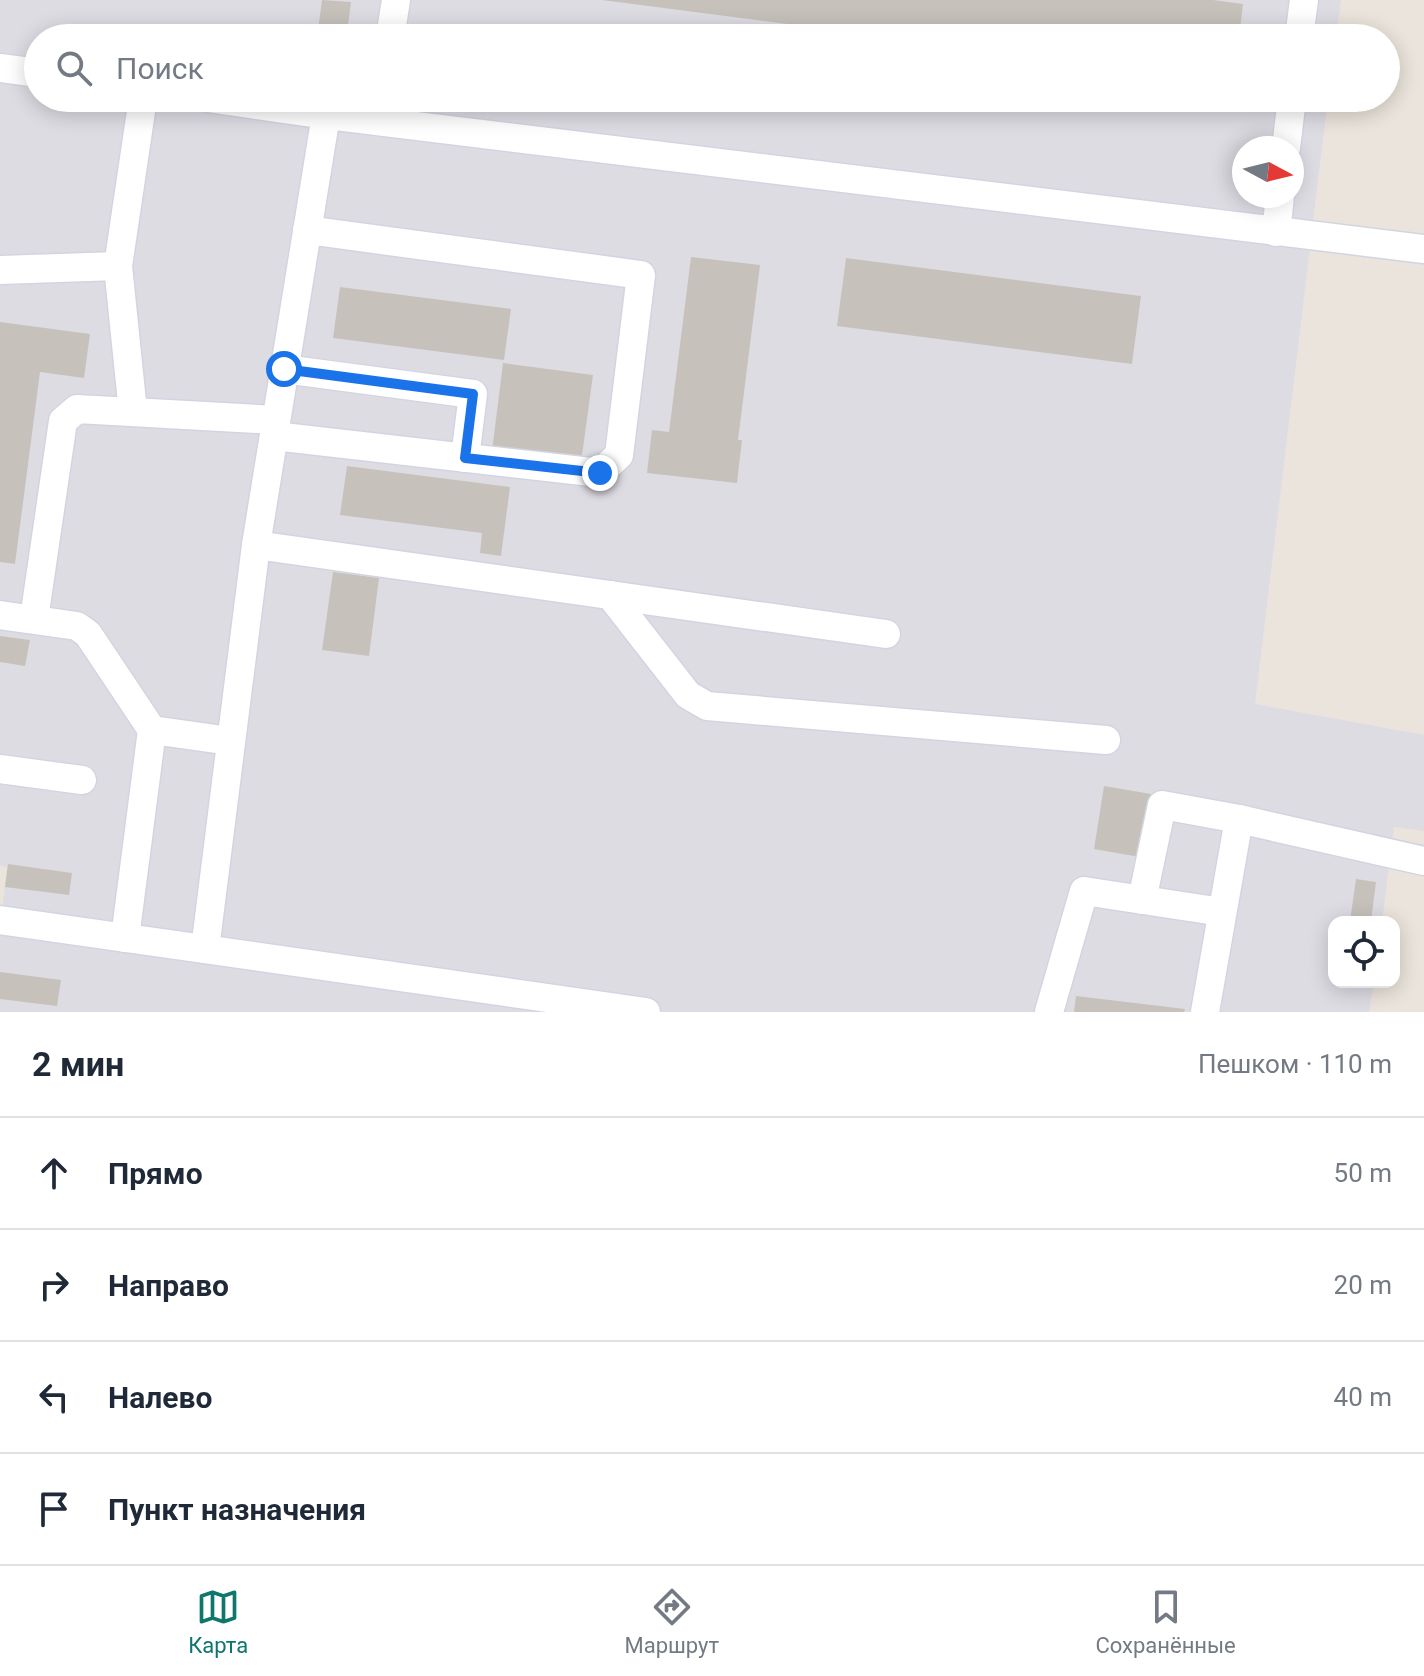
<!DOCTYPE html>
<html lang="ru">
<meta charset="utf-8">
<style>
body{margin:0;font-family:Roboto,sans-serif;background:#f6f6f7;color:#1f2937}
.controls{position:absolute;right:24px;bottom:24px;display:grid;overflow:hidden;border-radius:16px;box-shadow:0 4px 20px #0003}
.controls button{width:72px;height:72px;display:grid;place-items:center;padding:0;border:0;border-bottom:2px solid #e0e1e3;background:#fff;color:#1f2937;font:40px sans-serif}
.compass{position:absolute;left:1232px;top:136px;width:72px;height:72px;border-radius:50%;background:#fff;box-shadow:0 4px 20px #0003;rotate:97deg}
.stop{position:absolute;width:24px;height:24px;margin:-18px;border:6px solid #1a73e8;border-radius:50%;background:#fff}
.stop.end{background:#1a73e8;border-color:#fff;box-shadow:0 2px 8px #0008}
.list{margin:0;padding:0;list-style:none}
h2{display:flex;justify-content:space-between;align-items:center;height:104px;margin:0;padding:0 32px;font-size:34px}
h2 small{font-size:26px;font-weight:400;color:#747a83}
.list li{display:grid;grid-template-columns:52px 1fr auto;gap:24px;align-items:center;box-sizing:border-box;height:112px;padding:0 32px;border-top:2px solid #e0e1e3}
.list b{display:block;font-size:30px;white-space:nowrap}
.list em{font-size:26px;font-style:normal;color:#747a83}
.icon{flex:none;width:44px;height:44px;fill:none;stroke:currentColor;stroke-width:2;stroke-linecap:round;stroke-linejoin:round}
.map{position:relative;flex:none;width:1424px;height:1012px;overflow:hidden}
.search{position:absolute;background:#fff;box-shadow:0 4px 20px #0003;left:24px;right:24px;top:24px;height:88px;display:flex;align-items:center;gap:20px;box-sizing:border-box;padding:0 28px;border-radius:44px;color:#747a83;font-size:30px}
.sheet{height:552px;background:#fff}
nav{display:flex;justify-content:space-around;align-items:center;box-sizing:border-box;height:112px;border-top:2px solid #e0e1e3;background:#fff;font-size:22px;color:#747a83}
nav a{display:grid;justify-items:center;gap:4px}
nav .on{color:#0f766e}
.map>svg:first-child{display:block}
</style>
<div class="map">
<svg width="1424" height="1012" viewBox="0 0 1424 1012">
<rect width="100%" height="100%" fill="#eae4dc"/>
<path fill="#dedce3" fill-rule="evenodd" d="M0,0H1341L1336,38H38V98H1328L1255,704L1424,735V831L1394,827L1382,922H1334V982H1374L1369,1012H0V930L7,867L0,866ZM1244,148H1292V196H1244Z"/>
<g fill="#c6c2bb">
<path d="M322,0L351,2L347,34L318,30Z"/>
<path d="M602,0H1213L1243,4L1239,38H896Z"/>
<path d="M691,257L760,265L738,440H742L737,483L647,473L652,430L669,432Z"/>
<path d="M846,258L1141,296L1132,364L837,326Z"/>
<path d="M340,287L511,309L504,360L333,338Z"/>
<path d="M0,322L90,334L84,378L40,372L15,564L0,562Z"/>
<path d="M503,363L593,375L581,463L492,451Z"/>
<path d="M347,466L510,487L501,556L480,553L482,533L340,515Z"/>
<path d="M333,572L379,578L369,656L322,650Z"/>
<path d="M0,636L30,640L25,666L0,662Z"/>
<path d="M1104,786L1151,794L1140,857L1094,849Z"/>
<path d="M8,864L72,873L69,895L5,887Z"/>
<path d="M1356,879L1376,882L1371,922L1350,921Z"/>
<path d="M0,972L61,980L57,1006L0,999Z"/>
<path d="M1076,996L1185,1009L1184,1012H1074Z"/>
</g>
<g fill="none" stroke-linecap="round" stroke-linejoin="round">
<g stroke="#d2d5e1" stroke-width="31">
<g id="minor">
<path d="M390,38L396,0"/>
<path d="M1299,38L1304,0"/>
<path d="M0,68L38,73"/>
<path d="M208,98L326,115L1424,249"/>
<path d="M1286,148L1292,98"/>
<path d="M1276,232L1280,196"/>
<path d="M0,270L118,266"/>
<path d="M284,369L473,394L465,458"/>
<path d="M133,412L118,266L143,98"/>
<path d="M274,436L600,473L619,455L641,275L307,230"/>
<path d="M256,545L886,634"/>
<path d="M610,595L688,695L707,706L1106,740"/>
<path d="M0,615L77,626L88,634L152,730L230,741"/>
<path d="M34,619L63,421L77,409L276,420"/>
<path d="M0,769L82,780"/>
<path d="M1142,900L1162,805L1239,819L1424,861"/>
<path d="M0,920L646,1012"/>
<path d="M125,938L152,730"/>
<path d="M205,949L256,545L326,115"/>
<path d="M1049,1012L1084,891L1222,912"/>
<path d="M1205,1012L1239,819"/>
</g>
</g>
<use href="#minor" stroke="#fff" stroke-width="28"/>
</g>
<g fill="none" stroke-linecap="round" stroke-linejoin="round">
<path stroke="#1a73e8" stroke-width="10" d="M284,369L473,394L465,458L600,473"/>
</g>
</svg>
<div class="controls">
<button><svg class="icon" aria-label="locate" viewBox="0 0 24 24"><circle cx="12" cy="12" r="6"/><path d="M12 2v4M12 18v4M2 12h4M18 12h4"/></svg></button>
</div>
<svg class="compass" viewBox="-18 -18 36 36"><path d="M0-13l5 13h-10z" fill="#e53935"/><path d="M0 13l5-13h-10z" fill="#747a83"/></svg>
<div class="stop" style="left:284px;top:369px"></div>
<div class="stop end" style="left:600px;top:473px"></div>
<div class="search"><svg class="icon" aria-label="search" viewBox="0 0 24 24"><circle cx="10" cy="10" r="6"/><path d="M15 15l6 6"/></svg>Поиск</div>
</div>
<section class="sheet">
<h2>2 мин<small>Пешком · 110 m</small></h2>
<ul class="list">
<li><svg class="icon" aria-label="ahead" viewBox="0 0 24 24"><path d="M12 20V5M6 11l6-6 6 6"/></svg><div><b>Прямо</b></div><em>50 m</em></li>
<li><svg class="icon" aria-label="right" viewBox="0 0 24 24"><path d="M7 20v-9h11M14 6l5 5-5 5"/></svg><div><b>Направо</b></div><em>20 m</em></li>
<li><svg class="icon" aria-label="left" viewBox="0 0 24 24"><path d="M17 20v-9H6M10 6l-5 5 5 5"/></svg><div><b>Налево</b></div><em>40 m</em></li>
<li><svg class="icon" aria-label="arrive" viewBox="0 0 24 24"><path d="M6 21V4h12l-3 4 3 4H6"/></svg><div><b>Пункт назначения</b></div></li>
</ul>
</section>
<nav>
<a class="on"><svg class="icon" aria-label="map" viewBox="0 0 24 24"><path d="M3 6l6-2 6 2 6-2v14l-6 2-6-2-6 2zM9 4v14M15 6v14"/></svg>Карта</a>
<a><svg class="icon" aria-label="directions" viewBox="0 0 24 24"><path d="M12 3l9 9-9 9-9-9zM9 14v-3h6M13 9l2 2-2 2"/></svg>Маршрут</a>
<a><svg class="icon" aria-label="saved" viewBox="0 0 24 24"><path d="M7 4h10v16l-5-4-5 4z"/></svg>Сохранённые</a>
</nav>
